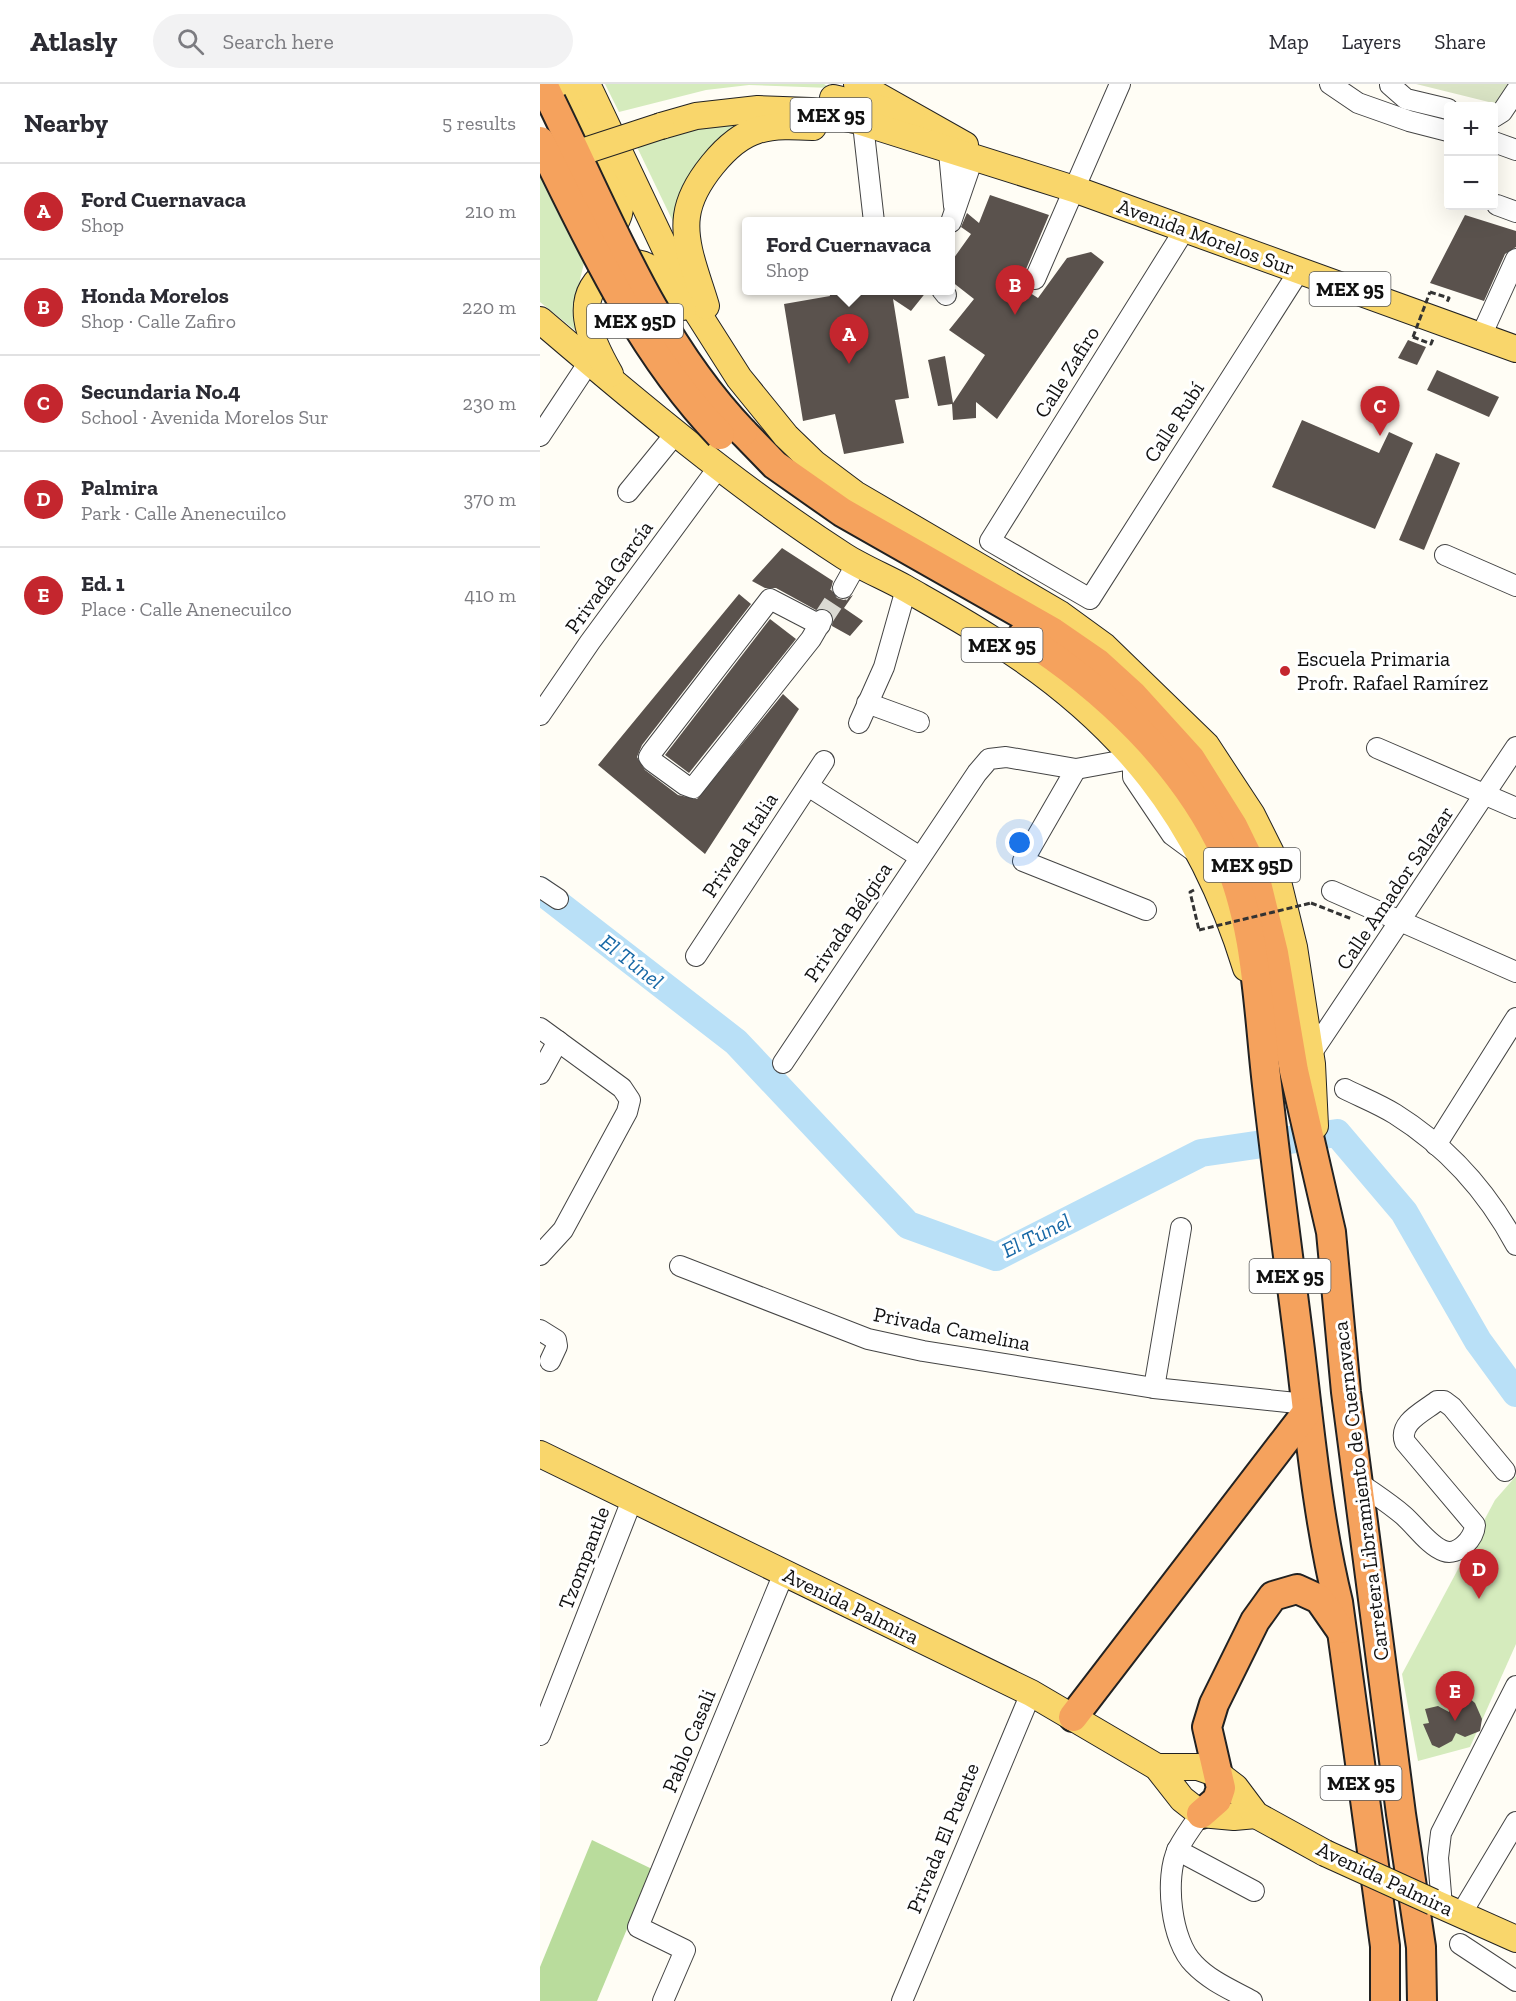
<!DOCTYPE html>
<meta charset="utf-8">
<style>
body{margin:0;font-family:"Zilla Slab",serif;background:#f2f2f3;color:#2b2b33}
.controls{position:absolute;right:18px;top:18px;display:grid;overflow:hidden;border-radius:6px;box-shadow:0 6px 24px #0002}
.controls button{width:54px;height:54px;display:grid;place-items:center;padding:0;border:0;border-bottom:2px solid #e1e1e2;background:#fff;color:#2b2b33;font:30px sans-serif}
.you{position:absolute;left:480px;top:759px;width:21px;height:21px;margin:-15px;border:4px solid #fff;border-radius:50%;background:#1a73e8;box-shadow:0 0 0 9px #1a73e833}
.badge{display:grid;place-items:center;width:39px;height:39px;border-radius:50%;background:#c4262e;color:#fff;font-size:20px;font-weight:700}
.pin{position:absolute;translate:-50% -50px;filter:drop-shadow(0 2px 3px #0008)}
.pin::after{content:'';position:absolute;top:32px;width:21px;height:18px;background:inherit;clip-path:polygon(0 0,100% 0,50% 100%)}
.popup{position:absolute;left:202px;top:133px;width:213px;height:78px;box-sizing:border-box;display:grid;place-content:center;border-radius:6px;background:#fff;filter:drop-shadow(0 2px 4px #0005);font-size:20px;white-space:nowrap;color:#7c7c81}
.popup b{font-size:22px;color:#2b2b33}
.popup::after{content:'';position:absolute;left:50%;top:100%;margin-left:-12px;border:12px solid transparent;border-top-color:#fff}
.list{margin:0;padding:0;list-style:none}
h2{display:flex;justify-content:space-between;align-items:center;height:78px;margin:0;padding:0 24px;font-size:26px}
h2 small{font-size:20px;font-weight:400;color:#7c7c81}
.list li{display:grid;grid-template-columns:39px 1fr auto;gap:18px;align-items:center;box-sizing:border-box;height:96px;padding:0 24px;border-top:2px solid #e1e1e2}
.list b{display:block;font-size:22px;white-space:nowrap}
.list p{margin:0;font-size:20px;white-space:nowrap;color:#7c7c81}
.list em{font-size:20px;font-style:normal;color:#7c7c81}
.icon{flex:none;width:33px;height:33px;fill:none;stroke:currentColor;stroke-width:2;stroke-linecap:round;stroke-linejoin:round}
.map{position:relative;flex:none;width:976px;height:1917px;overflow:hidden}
header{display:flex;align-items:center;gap:36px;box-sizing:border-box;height:84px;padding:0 30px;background:#fff;border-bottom:2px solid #e1e1e2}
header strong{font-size:28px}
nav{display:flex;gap:33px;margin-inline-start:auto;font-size:21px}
.search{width:420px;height:54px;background:#f2f2f3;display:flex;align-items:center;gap:15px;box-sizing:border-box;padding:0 21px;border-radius:33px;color:#7c7c81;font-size:22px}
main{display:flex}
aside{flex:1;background:#fff}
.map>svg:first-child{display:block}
</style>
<header>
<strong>Atlasly</strong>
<div class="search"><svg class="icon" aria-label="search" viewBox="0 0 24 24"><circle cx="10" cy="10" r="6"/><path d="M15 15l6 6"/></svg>Search here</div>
<nav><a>Map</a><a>Layers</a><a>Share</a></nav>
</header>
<main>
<aside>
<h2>Nearby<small>5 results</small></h2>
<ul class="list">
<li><span class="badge">A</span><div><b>Ford Cuernavaca</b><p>Shop</p></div><em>210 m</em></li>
<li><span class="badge">B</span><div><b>Honda Morelos</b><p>Shop · Calle Zafiro</p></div><em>220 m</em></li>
<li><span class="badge">C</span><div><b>Secundaria No.4</b><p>School · Avenida Morelos Sur</p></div><em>230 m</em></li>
<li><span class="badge">D</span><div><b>Palmira</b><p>Park · Calle Anenecuilco</p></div><em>370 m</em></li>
<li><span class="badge">E</span><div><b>Ed. 1</b><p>Place · Calle Anenecuilco</p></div><em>410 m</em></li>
</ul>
</aside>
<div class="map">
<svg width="976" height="1917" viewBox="0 0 976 1917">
<rect width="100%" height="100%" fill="#fffdf5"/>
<g fill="#d5ebbd">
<path d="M65,0H284L291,4L209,1L166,6L79,28Z"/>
<path d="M220,34L138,148L97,63L176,38Z"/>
<path d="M7,92L48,163L34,220L36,247L0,218V94Z"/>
<path d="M976,1392V1560L930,1663L878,1677L862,1590L955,1416Z"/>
</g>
<path fill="#b9dc9c" d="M52,1756L112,1785L57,1917H0V1883Z"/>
<path fill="#d9e3c4" d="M876,0H976V28L957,20Z"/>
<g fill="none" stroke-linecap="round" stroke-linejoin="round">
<path stroke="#b9e0f7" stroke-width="28" d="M0,806L196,958L368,1141L456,1173L661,1069L797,1049L864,1128L938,1257L976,1309"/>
</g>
<g fill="#5a524d">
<path d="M450,111L509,131L484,190L476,200L498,214L527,174L551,168L564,178L457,335L436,318V334L413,336L412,320L398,322L388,276L405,272L413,319L445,271L409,246L434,215L411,197V178L431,150L421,143L427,129L439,139Z"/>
<path d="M925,131L976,147V163L965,170L944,217L890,199Z"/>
<path d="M289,207H387L371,227L353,215L369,314L355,316L364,359L304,370L295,330L263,337L244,220L290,212Z"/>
<path d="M868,256L886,263L877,281L858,274Z"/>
<path d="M897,286L959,313L949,333L887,306Z"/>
<path d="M762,336L839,369L849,348L873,359L835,445L732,403Z"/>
<path d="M896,369L920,379L884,466L859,456Z"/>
<path d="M242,464L293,497L291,505L297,514L304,516L313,511L304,524L323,537L310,552L292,542L293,531L287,525L276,526L236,504H225L212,497Z"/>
<path d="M199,510L211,520L102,661L97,673L105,686L138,711L157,715L243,610L259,625L165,770L58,681Z"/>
<path d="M230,535L256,555L149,689L125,671Z"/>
<path d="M928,1613L935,1619L942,1635L940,1647L925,1653L916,1649L912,1657L899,1664L892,1661L883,1640L889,1639L885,1625L898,1622L909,1628L911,1618Z"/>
</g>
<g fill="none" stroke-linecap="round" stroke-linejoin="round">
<path stroke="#dbdad3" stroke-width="20" stroke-dasharray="20 10" stroke-linecap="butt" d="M282,536L303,504"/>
<g stroke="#444" stroke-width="22">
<g id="minor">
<path d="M790,0L818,19L869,37L908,47"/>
<path d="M850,1L866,15L908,25"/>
<path d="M954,33L962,28L976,7"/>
<path d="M324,49L334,138"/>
<path d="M954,58L976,66"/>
<path d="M409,68L414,122"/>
<path d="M957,121L976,128"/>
<path d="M411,138L433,74"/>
<path d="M645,145L450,457L550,515L759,187"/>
<path d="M495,195L580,0"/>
<path d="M402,206L406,211"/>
<path d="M941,252L976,175"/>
<path d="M0,352L49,278"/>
<path d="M88,408L136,349"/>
<path d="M905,471L976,502"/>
<path d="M303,504L317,479"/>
<path d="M280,541L230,515L112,668L109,673L112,677L145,701L153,704L271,555L282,536"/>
<path d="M327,619L379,638"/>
<path d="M0,631L50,558L178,384"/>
<path d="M319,639L344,583L366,505"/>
<path d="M837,664L976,724"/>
<path d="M598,676L593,683V693L632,751L655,768"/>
<path d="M536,685L483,777L606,826"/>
<path d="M268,702L380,773"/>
<path d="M0,803L18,815"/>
<path d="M792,807L976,888"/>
<path d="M156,872L284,677"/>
<path d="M0,944L82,1004L90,1016L87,1028L23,1146L0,1171"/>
<path d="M771,970L976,663"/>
<path d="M243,979L437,689L449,675L466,673L536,685L596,674"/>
<path d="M0,990L18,957"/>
<path d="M805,1005C821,1013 839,1020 855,1030C906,1062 947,1107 976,1161"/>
<path d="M896,1061L976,934"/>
<path d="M140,1182L328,1255L383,1267L614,1304L766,1320"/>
<path d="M0,1246L16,1256L17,1262L10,1277"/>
<path d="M614,1304L641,1144"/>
<path d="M818,1398C833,1409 849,1419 863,1431C875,1441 889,1462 904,1467C918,1472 934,1455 935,1441L865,1358C858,1339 883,1328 897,1317H904L912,1323L965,1387"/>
<path d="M0,1651L92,1416"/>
<path d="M661,1730C653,1741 644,1753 638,1765C624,1793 631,1858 654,1880C670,1897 692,1906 712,1917"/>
<path d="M637,1766L714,1807"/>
<path d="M902,1822L898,1774L901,1749L976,1602"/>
<path d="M921,1830L976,1738"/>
<path d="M920,1860L976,1897"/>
<path d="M123,1917L145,1866L98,1843L244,1489"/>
<path d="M362,1917L491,1609"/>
</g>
</g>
<g stroke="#222" stroke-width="28">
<g id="major">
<path d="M25,0L80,108C83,134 74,138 65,159"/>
<path d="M47,0L150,217L199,294L246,352L275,380L315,410L520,530L564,562L666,661L712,731L731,769L754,863L772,980L775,1042"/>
<path d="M317,0L425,61"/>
<path d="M293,14L372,32"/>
<path d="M121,42L156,32L218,25L271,27L315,36L534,105L976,265"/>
<path d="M166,222C158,194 143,161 147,132C151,101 187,55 218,46C235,41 254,42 273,43"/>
<path d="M0,236C97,319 196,402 304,472C323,484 345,493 365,504C393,520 422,536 450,554C582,636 660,735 706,884"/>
<path d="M70,290C50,255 29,213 71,185C80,178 96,177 106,182C120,188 133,211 143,223"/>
<path d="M0,1370L491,1609L617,1683L642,1715L661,1730L694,1733L716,1731"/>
<path d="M617,1683H658L678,1690L695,1703L716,1731L785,1769"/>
<path d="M893,1818L976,1855"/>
</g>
</g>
<g stroke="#222" stroke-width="32">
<g id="highway">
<path d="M3,0L11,17"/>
<path d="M203,348L235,381L302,428L513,548L558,579L592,610L651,675L693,742L713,783L734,869L754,987L791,1148L806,1308L861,1730L881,1863L882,1917"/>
<path d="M482,552C563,603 643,679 684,767C717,839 718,924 727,1001C737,1090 749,1178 760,1266C770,1350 778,1436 798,1518L845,1862V1917"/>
<path d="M533,1633L767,1328"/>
<path d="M661,1730L677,1716L681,1704L667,1643L674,1620L715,1537L733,1512L757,1505L779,1515L800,1545"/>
</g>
</g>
<g stroke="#333" stroke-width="3" stroke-dasharray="6 3" stroke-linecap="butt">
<path d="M890,208L909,214L907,218"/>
<path d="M873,253L891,260L893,255"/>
<path d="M654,806L650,808L659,846"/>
<path d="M771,819L812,835"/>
</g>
<use href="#minor" stroke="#fff" stroke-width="20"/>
<use href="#major" stroke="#f9d66b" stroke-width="26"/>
<use href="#highway" stroke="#f5a25d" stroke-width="28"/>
<g stroke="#222" stroke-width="28" stroke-linecap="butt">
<g id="major-bridge">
<path d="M17,76L121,42"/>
<path d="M785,1769L893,1818"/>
</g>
</g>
<g stroke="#222" stroke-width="32" stroke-linecap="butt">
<g id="highway-bridge">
<path d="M11,17C67,131 114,255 203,348"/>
<path d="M0,57C50,159 100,268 180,351"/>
</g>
</g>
<g stroke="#333" stroke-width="3" stroke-dasharray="6 3" stroke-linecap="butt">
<path d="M873,253L890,208"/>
<path d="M659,846L771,819"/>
</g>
<use href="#major-bridge" stroke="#f9d66b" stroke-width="26"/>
<use href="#highway-bridge" stroke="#f5a25d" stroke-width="28"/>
</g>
<circle fill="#c4262e" stroke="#fff" stroke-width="2" cx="745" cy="587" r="6"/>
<g text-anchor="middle" stroke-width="6" stroke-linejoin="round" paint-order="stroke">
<g fill="#fff" stroke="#585858" stroke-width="1.5">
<rect x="250.5" y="14" width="81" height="34" rx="4.5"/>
<rect x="769.5" y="188" width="81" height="34" rx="4.5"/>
<rect x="47" y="220" width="96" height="34" rx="4.5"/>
<rect x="421.5" y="544" width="81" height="34" rx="4.5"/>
<rect x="664" y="764" width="96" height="34" rx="4.5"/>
<rect x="709.5" y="1175" width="81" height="34" rx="4.5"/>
<rect x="780.5" y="1682" width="81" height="34" rx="4.5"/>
</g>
<g font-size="20" font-weight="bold" fill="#111">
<text x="291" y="38">MEX 95</text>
<text x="810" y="212">MEX 95</text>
<text x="95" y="244">MEX 95D</text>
<text x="462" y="568">MEX 95</text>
<text x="712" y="788">MEX 95D</text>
<text x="750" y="1199">MEX 95</text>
<text x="821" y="1706">MEX 95</text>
</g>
<g font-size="21" fill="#111" stroke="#fff">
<text transform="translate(666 153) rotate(20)" y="7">Avenida Morelos Sur</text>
<text transform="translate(527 288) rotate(-58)" y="7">Calle Zafiro</text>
<text transform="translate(634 338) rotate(-57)" y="7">Calle Rubí</text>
<text transform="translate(69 493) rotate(-54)" y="7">Privada García</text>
<text transform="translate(200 761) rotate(-57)" y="7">Privada Italia</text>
<text transform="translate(855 804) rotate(-56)" y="7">Calle Amador Salazar</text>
<text transform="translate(308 838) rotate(-56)" y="7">Privada Bélgica</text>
<text transform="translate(412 1245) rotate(11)" y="7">Privada Camelina</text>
<text transform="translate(821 1407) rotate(-97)" y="7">Carretera Libramiento de Cuernavaca</text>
<text transform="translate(44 1474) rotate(-69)" y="7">Tzompantle</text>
<text transform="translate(311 1522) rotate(26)" y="7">Avenida Palmira</text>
<text transform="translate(149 1657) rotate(-68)" y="7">Pablo Casali</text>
<text transform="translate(403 1754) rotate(-68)" y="7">Privada El Puente</text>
<text transform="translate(845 1795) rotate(25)" y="7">Avenida Palmira</text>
</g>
<g font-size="21" fill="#111" stroke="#fff" text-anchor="start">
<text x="757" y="582">Escuela Primaria<tspan x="757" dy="24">Profr. Rafael Ramírez</tspan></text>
</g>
<g font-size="22" font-style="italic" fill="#1768a6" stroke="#fff">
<text transform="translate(92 877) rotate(38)" y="8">El Túnel</text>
<text transform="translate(496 1151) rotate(-26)" y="8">El Túnel</text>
</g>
</g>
</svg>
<div class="controls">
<button>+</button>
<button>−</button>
</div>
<div class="you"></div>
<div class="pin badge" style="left:309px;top:280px">A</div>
<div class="popup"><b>Ford Cuernavaca</b>Shop</div>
<div class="pin badge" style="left:475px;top:231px">B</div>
<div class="pin badge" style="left:840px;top:352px">C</div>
<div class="pin badge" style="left:939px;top:1515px">D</div>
<div class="pin badge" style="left:915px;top:1637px">E</div>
</div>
</main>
